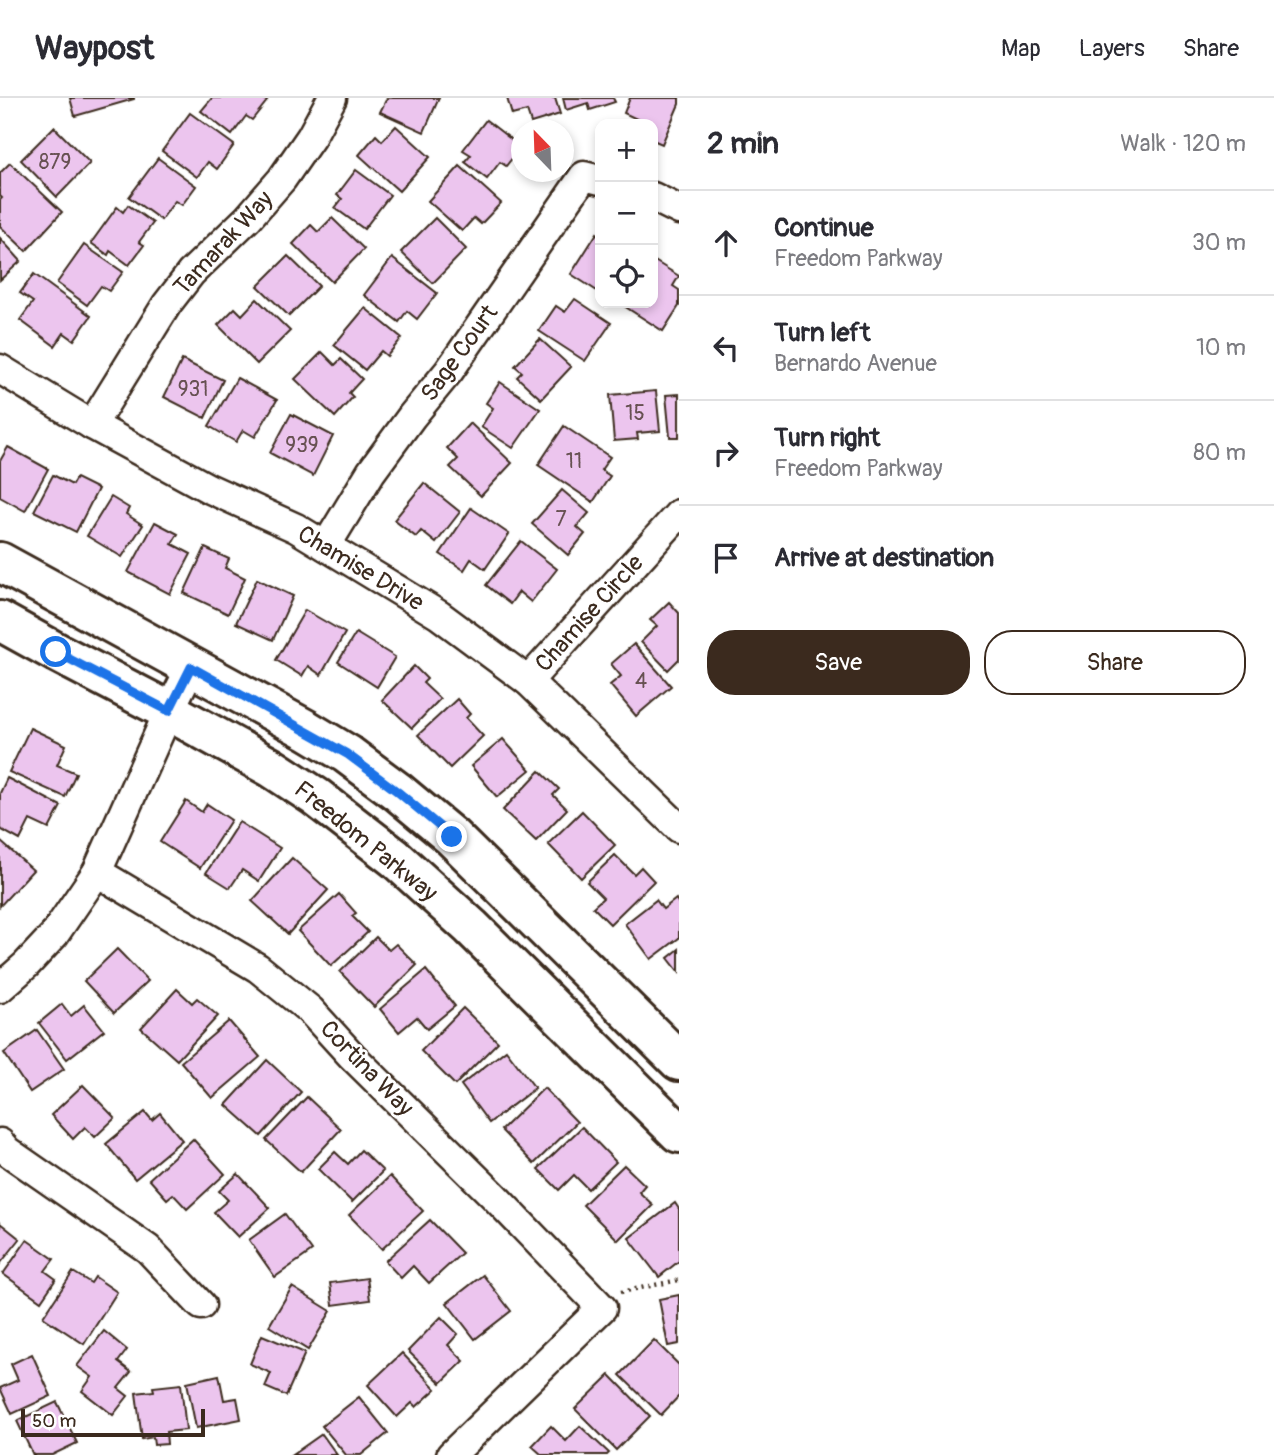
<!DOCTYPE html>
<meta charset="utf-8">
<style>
body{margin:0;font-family:Pangolin,sans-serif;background:#f2f2f3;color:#2b2b33}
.controls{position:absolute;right:21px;top:21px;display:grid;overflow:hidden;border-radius:14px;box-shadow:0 4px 10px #0003}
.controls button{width:63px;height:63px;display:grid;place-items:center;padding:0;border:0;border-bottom:2px solid #e1e1e2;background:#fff;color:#2b2b33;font:35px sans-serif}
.compass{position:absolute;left:511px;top:21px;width:63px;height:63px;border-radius:50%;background:#fff;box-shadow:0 4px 10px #0003;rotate:337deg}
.scale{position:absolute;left:21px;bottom:18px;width:184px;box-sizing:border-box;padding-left:7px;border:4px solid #3b2a1e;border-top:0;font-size:19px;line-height:24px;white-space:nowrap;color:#3b2a1e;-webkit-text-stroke:5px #fff;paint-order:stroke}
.stop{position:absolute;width:21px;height:21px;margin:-16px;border:5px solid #1a73e8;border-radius:50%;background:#fff}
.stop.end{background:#1a73e8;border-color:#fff;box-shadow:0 2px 7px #0008}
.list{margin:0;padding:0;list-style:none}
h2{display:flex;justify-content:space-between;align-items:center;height:91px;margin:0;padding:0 28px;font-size:30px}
h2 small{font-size:23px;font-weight:400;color:#7c7c81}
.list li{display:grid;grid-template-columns:46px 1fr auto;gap:21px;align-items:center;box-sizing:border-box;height:105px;padding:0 28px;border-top:2px solid #e1e1e2}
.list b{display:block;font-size:26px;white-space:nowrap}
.list p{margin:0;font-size:23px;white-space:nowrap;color:#7c7c81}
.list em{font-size:23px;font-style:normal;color:#7c7c81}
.actions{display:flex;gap:14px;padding:21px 28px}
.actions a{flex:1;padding:16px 0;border:2px solid #3b2a1e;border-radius:28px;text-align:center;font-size:24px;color:#3b2a1e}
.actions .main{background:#3b2a1e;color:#fff}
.icon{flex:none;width:38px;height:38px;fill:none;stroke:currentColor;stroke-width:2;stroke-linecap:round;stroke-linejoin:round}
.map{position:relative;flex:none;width:679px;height:1357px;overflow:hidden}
header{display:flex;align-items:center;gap:42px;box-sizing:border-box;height:98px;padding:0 35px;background:#fff;border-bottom:2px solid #e1e1e2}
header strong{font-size:33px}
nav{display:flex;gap:38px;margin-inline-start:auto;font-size:24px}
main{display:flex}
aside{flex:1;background:#fff}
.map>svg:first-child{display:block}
</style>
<header>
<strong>Waypost</strong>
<nav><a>Map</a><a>Layers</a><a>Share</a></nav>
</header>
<main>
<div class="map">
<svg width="679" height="1357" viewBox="0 0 679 1357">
<rect width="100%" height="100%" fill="#fff"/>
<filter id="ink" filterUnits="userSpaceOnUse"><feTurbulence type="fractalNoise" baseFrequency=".0143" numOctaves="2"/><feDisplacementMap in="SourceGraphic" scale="14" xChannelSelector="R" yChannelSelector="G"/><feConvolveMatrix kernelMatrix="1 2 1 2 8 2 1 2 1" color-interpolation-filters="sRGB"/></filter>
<g filter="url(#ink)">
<g fill="#ecc5ee" stroke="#3b2a1e" stroke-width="2">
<path d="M70,0H134V1L75,18Z"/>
<path d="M212,0H262L267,3L252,22L246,18L232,37L201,13Z"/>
<path d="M387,0H439L424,34L380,14Z"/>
<path d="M507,0H555L560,16L531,25L527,13L512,17Z"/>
<path d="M563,0H613L615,4L590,12L588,5L566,12Z"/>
<path d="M630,0H679V6L662,46L653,42V26H638L639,22L624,15Z"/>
<path d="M190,15L234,47L217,71L208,64L197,79L162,53Z"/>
<path d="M486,22L521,49L506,68L500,64L487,81L465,64L471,57L463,52Z"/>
<path d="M396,28L430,59L399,93L359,57L376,37L382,43Z"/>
<path d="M54,29L90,65L57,99L21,62Z"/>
<path d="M158,60L196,88L182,107L175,103L161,122L129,99Z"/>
<path d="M10,65L62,114L26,153L0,128V102L2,100L0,98V75Z"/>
<path d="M460,68L501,105L481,126L474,120L462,133L428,103Z"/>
<path d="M356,72L390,97L364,131L335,110L342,101L337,97Z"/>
<path d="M128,107L153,125L139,144L144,147L129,167L110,153L108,157L91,145L117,109L123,114Z"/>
<path d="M332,120L364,151L332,184L293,146L311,127L318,134Z"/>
<path d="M435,120L466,151L433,185L401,154Z"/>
<path d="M597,135L600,138V195L571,176Z"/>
<path d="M0,140L21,163L0,182Z"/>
<path d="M84,147L123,174L109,193L101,188L87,207L57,185Z"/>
<path d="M288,158L319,188L289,218L258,188Z"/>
<path d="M392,160L437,195L417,221L407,213L399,224L364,197Z"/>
<path d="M653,162L679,178L673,188L679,192V208L663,233L624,208L626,205H653Z"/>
<path d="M34,176L91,218L74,242L64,235L55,248L20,222L33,204L20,195Z"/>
<path d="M257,201L290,233L257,266L218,227L235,210L242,217Z"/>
<path d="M575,201L611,225L585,263L539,233L556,208L565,214Z"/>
<path d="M365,210L402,240L387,258L381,253L365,272L334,247Z"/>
<path d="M540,241L571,269L541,301L517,279L522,274L515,268Z"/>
<path d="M322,254L335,267L341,261L362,281L349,295L353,299L335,319L295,281Z"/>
<path d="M182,262L223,282L205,320L164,299Z"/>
<path d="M237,280L277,302L255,339L243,332L236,344L209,328Z"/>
<path d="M500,284L540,311L513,350L481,329L493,310L486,305Z"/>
<path d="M656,293L660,333L637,335L638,341L614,343L610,297Z"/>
<path d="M679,296V339H670L666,297Z"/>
<path d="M291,316L333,338L313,378L270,355Z"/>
<path d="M470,325L512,365L481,398L450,369L458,361L447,350Z"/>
<path d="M564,328L610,359L601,372L610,378L593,404L538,367Z"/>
<path d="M8,349L48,371L25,413L0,399V363Z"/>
<path d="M53,377L72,387L76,380L98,391L76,434L34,413Z"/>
<path d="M424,385L460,414L436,445L421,433L416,439L394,422Z"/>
<path d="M562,392L589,415L577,429L585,436L568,457L532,426Z"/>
<path d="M111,399L129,410L126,416L143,427L122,459L87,438Z"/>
<path d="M471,410L509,436L485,471L471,461L464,472L440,456Z"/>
<path d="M155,424L178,436L172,446L191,456L170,496L128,474Z"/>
<path d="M521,443L557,471L531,504L519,494L510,506L486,487Z"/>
<path d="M205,450L229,461L225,470L245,480L228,516L184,495Z"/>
<path d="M257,481L293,498L273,542L236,525Z"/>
<path d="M669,504L679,515V561L668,572L641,544L657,528L650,522Z"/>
<path d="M305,512L345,535L321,577L308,568L302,578L276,562Z"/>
<path d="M356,535L395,559L377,589L338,564Z"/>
<path d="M634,546L671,588L636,618L610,587L621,578L611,566Z"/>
<path d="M414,568L427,581L423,585L440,601L412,630L382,602Z"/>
<path d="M457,601L470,616L466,620L483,638L450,670L418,637Z"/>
<path d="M30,630L66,647L57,667L76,675L65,699L9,674Z"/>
<path d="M503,641L530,672L497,699L471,668Z"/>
<path d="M540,673L559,691L553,697L567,711L536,743L503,712Z"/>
<path d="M7,680L61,708L49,731L30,722L20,742L0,731V695Z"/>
<path d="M186,703L202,714L207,706L231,722L200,770L160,744Z"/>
<path d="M582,713L615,747L581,780L548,746Z"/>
<path d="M239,724L280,750L259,783L242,772L230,790L206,775Z"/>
<path d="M0,743L33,772L0,808Z"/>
<path d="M615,757L634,776L641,769L654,783L610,826L593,809L603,800L587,784Z"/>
<path d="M292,760L328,792L288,836L252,803Z"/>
<path d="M339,796L356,815L352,818L368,834L331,868L298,833Z"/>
<path d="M676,801L679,806V840L651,861L625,826L656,802L663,811Z"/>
<path d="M376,839L389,852L396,846L417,867L374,909L340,874Z"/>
<path d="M117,851L148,883L114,915L84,883Z"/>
<path d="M679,851V874L668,860Z"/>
<path d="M426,872L455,908L427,931L417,919L399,934L380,911Z"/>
<path d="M177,891L192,905L197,900L218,918L177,962L141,930Z"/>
<path d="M62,906L71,918L84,907L104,932L67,961L39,925Z"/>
<path d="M463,910L498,944L455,987L421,953Z"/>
<path d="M229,923L260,959L212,1000L181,964Z"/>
<path d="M37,932L64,971L30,994L4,955Z"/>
<path d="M506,952L535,990L489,1025L461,987Z"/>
<path d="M267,962L301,994L261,1038L226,1007Z"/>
<path d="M83,987L115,1020L95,1039L85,1029L73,1041L51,1017Z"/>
<path d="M544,990L577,1024L534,1066L501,1032Z"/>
<path d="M307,999L341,1031L301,1074L266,1042Z"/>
<path d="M145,1014L152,1022L160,1015L182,1042L135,1081L106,1046Z"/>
<path d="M582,1029L616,1064L588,1091L574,1077L559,1092L538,1071Z"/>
<path d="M193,1041L225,1076L187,1111L173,1096L167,1101L149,1081Z"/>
<path d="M361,1052L383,1073L352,1104L318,1071L335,1054L348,1066Z"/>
<path d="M624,1067L645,1087L639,1094L653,1107L618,1142L583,1107Z"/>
<path d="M238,1076L270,1110L238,1139L214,1114L228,1102L219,1093Z"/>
<path d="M390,1078L423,1113L382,1151L349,1117Z"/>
<path d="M675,1105L679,1111V1163L659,1179L629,1140Z"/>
<path d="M285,1116L312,1153L275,1179L249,1142Z"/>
<path d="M430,1122L462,1155L429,1185L413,1168L401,1180L385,1163Z"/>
<path d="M0,1125L20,1141L0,1166Z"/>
<path d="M27,1142L54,1161L45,1173L56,1181L41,1203L3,1176Z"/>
<path d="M73,1174L91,1185L95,1179L117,1194L84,1246L43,1219Z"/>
<path d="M483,1177L511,1213L475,1241L447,1205Z"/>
<path d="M367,1180L370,1202L333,1207L330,1185Z"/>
<path d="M292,1189L331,1213L308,1252L269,1228Z"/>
<path d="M679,1197V1246L668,1248L659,1201Z"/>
<path d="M441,1219L458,1236L448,1247L464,1263L441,1285L408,1253Z"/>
<path d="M104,1233L127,1252L118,1264L131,1274L118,1290L128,1298L113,1317L82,1293L92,1279L77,1268Z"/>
<path d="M262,1237L305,1255L286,1298L265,1289L271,1275L250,1266Z"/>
<path d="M654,1242L679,1267V1298L661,1317L620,1277Z"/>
<path d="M402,1255L436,1291L416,1309L412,1305L397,1319L368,1287Z"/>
<path d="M32,1256L51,1298L12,1316L0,1290L18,1282L11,1266Z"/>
<path d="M219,1277L224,1302L237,1300L241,1321L196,1330L187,1284Z"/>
<path d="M610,1277L650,1318L616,1352L575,1311Z"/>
<path d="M181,1286L186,1332L166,1334L167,1346L154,1347L153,1339L142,1341L136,1295L154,1293L153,1289Z"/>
<path d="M359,1299L388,1335L361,1357H346L322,1328Z"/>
<path d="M57,1304L77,1345L52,1357H33L17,1323Z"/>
<path d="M551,1328L566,1343L580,1328L609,1355L607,1357H542L532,1348Z"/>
<path d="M322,1336L337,1357H292Z"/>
</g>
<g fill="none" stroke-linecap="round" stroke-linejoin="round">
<g stroke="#3b2a1e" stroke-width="33">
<g id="minor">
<path d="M653,99L679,112"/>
<path d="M0,271L92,327L208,390L296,430L439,517L528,583L679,730"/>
<path d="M92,327L167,206L191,175L248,120L282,81L311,39L332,0"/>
<path d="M326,448L371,374L412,318L449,273L584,78L600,82"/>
<path d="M528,583L679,416"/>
<path d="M97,774L258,870L310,912L352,958L494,1098L602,1210L451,1357"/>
<path d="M0,890L26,867L54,837L97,774L169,613L191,569"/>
<path d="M0,1045L7,1053L148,1151L201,1207"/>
</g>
</g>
<g stroke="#3b2a1e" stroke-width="44">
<g id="secondary">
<path d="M0,464L307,632L347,656L398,694L452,739L679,963"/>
<path d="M0,523L56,554L169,613L272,670L316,699L395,760L471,829L679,1035"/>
</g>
</g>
<path stroke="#3b2a1e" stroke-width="4.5" stroke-dasharray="2 5" stroke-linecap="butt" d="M621,1194L679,1182"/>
<use href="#minor" stroke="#fff" stroke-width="28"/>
<use href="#secondary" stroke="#fff" stroke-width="38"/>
</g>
</g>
<g fill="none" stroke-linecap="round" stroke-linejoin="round" filter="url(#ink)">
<path stroke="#1a73e8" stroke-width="9" d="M56,554L169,613L191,569L347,656L398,694L452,739"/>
</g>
<g text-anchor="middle" stroke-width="5" stroke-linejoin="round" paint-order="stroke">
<g font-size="21" fill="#675152">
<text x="55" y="71">879</text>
<text x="193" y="298">931</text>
<text x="635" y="322">15</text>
<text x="302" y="354">939</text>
<text x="574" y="370">11</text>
<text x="561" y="428">7</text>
<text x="641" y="590">4</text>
</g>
<g font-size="24" fill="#3b2a1e" stroke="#fff">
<text transform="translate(223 145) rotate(-47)" y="8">Tamarak Way</text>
<text transform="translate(459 255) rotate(-54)" y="8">Sage Court</text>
<text transform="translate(361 470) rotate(31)" y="8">Chamise Drive</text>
<text transform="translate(589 515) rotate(-48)" y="8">Chamise Circle</text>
<text transform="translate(366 743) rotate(39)" y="8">Freedom Parkway</text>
<text transform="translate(367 970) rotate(46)" y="8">Cortina Way</text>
</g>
</g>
</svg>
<div class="controls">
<button>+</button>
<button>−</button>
<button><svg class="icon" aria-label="locate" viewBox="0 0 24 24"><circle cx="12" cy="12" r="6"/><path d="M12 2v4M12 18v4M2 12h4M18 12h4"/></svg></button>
</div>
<svg class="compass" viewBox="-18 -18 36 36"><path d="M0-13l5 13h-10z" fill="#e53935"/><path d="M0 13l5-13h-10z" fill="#7c7c81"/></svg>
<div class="scale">50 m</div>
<div class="stop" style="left:56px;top:554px"></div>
<div class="stop end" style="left:452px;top:739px"></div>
</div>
<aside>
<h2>2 min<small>Walk · 120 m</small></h2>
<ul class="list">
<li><svg class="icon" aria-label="ahead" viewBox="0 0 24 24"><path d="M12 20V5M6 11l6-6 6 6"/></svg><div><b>Continue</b><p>Freedom Parkway</p></div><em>30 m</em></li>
<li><svg class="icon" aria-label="left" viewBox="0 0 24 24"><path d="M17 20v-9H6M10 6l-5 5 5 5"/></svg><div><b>Turn left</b><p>Bernardo Avenue</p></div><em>10 m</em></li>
<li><svg class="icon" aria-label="right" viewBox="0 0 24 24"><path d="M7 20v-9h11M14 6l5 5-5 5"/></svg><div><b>Turn right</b><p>Freedom Parkway</p></div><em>80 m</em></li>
<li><svg class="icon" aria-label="arrive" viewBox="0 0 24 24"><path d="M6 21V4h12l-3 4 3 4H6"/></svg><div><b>Arrive at destination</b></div></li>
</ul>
<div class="actions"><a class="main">Save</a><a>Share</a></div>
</aside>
</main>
